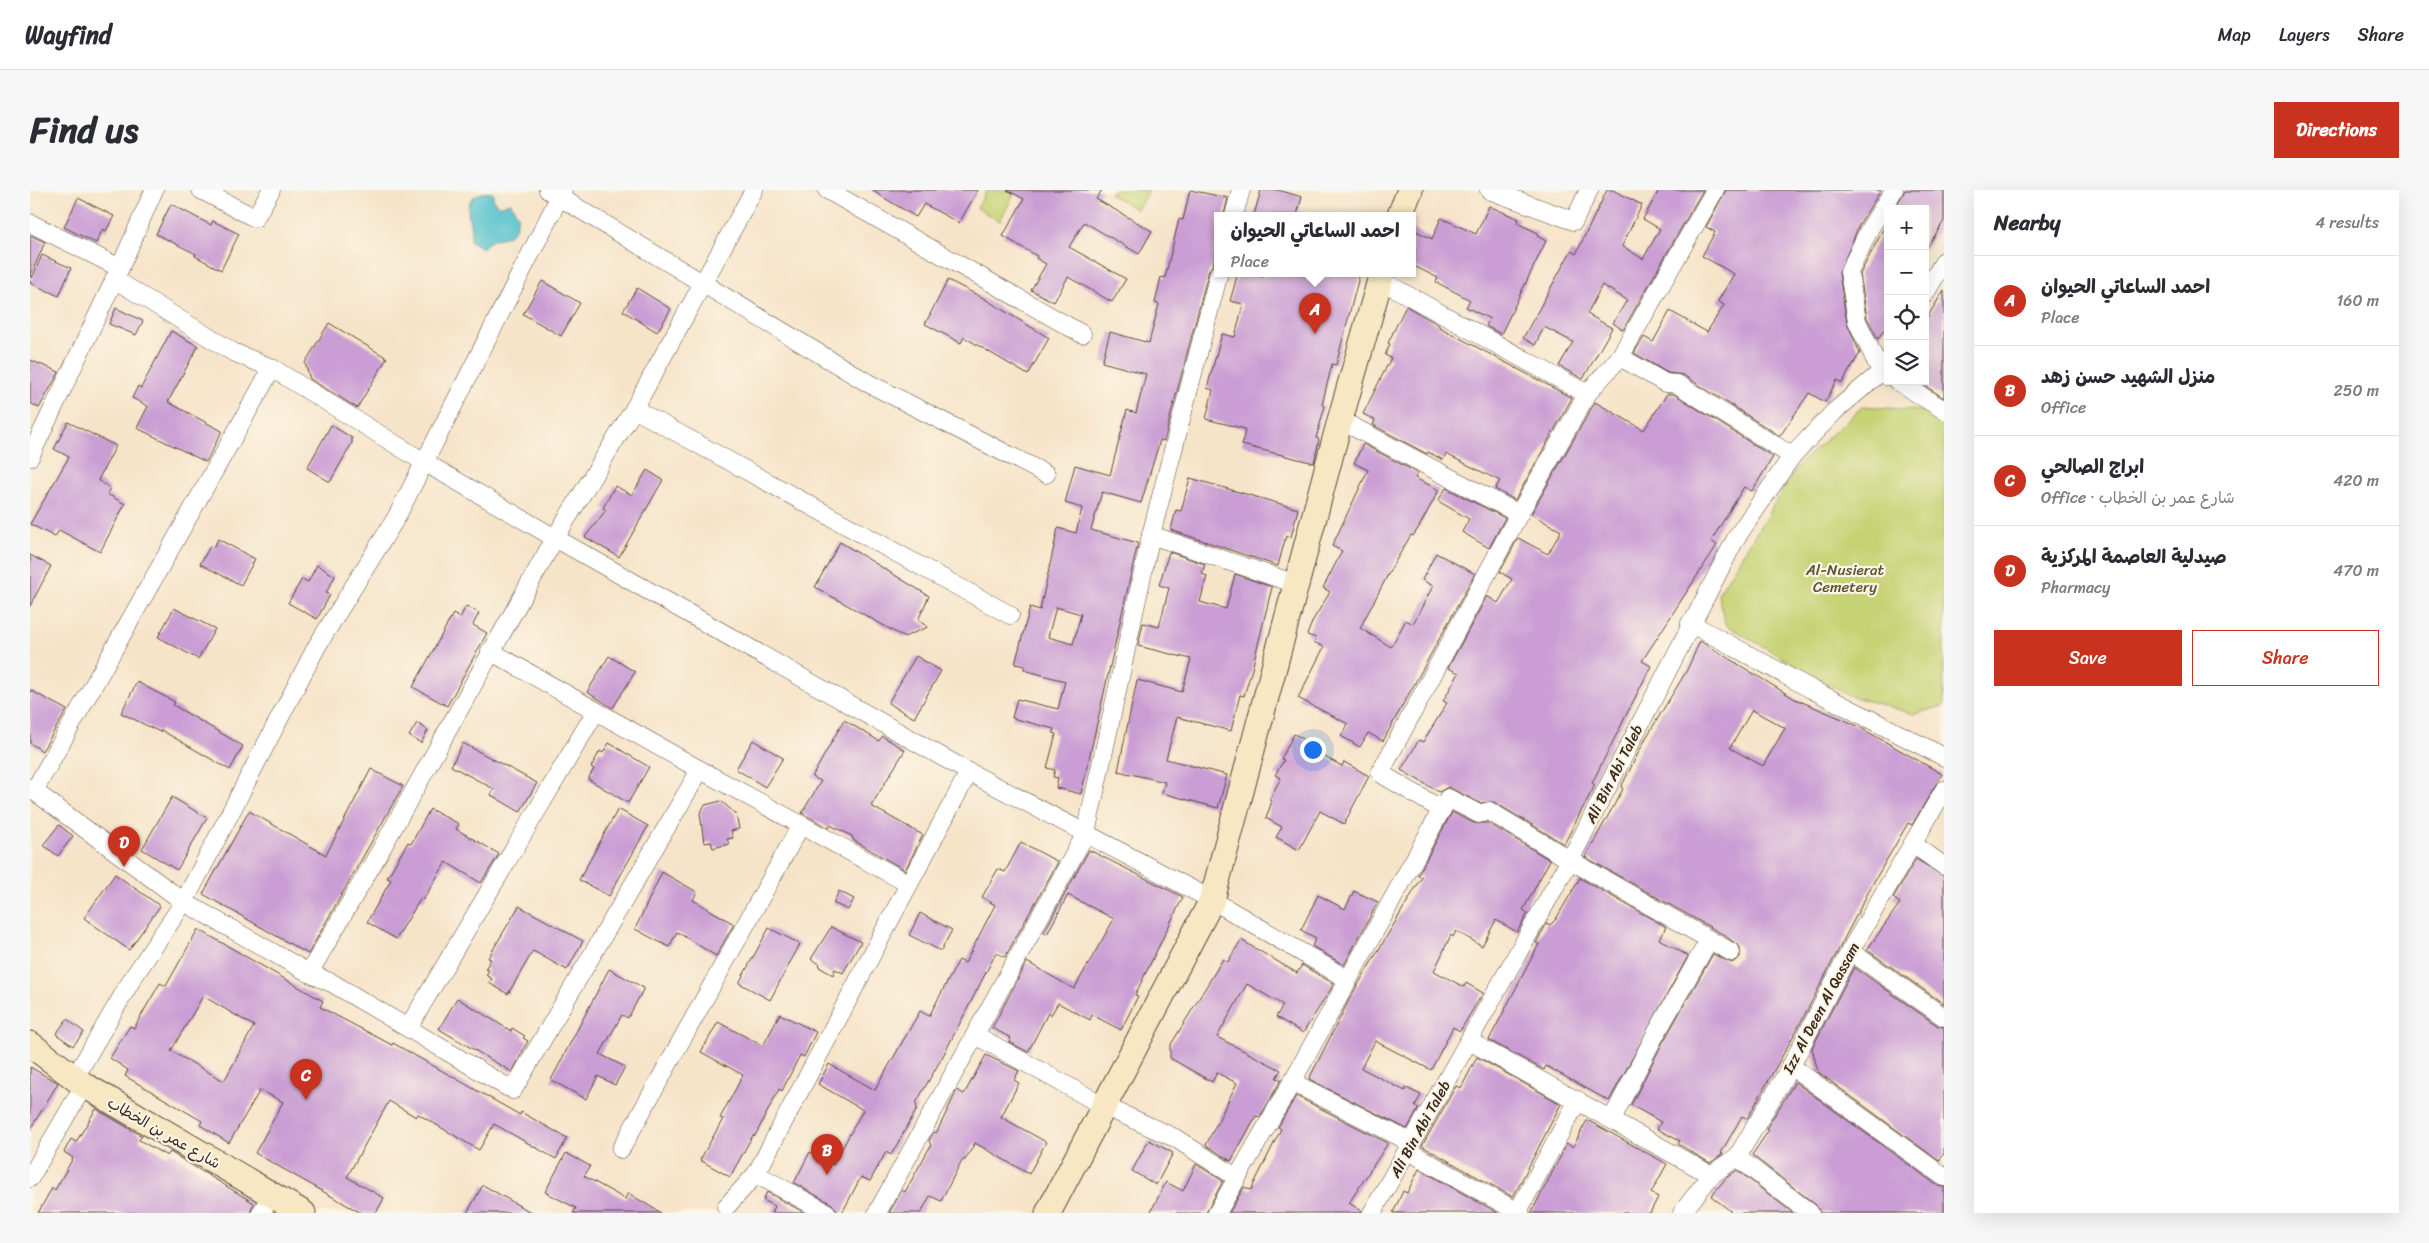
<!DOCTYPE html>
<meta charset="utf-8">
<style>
body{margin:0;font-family:Sriracha,"Playpen Sans Arabic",sans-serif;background:#f7f7f7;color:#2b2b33}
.controls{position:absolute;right:15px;top:15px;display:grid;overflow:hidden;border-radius:0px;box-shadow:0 5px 20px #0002}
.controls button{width:45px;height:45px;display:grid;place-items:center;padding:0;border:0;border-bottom:1px solid #e1e1e2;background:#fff;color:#2b2b33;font:25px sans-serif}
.you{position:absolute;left:1282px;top:559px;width:18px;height:18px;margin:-12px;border:4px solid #fff;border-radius:50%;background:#1a73e8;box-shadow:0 0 0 8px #1a73e833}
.badge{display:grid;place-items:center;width:32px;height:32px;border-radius:50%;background:#c8321e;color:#fff;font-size:16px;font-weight:700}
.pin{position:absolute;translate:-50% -41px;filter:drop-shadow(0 1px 2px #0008)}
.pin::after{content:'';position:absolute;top:26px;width:18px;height:15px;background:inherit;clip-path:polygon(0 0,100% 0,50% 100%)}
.popup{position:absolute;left:1184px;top:22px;width:202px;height:65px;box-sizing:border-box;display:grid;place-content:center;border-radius:0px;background:#fff;filter:drop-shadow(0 1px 4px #0005);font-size:16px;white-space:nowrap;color:#7c7c81}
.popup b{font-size:19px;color:#2b2b33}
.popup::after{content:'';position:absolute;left:50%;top:100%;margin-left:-10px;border:10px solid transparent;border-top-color:#fff}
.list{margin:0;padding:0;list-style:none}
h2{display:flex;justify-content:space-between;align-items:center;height:65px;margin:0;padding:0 20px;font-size:21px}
h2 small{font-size:16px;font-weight:400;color:#7c7c81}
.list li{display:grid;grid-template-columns:32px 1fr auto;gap:15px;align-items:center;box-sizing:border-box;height:90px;padding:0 20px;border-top:1px solid #e1e1e2}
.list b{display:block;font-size:19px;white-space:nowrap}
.list p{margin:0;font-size:16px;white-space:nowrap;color:#7c7c81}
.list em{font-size:16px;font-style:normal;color:#7c7c81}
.actions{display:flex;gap:10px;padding:15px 20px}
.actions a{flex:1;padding:11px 0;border:1px solid #c8321e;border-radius:0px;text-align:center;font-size:18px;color:#c8321e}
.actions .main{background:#c8321e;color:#fff}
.icon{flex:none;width:28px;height:28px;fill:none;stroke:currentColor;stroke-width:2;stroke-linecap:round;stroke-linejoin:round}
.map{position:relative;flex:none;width:1914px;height:1023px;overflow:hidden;border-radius:0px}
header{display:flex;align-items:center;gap:30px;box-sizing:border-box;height:70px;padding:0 25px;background:#fff;border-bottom:1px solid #e1e1e2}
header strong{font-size:24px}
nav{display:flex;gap:28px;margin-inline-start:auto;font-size:18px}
.intro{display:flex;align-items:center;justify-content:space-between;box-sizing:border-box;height:120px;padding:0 30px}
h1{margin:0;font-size:35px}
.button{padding:12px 22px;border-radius:0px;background:#c8321e;color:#fff;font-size:18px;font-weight:700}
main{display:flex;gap:30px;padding:0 30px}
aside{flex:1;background:#fff;border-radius:0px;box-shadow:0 5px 20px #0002}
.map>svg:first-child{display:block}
</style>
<header>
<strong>Wayfind</strong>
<nav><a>Map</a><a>Layers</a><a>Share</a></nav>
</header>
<div class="intro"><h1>Find us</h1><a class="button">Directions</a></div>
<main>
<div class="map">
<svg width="1914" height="1023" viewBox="0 0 1914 1023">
<rect width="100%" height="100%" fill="#fcf5e5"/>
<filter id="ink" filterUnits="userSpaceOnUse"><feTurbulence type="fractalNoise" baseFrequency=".02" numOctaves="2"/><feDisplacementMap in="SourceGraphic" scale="10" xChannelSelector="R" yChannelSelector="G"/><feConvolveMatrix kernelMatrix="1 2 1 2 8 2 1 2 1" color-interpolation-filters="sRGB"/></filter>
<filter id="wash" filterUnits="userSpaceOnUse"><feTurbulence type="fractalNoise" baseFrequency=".0096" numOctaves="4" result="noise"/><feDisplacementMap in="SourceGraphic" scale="20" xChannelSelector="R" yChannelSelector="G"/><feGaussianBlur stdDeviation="1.12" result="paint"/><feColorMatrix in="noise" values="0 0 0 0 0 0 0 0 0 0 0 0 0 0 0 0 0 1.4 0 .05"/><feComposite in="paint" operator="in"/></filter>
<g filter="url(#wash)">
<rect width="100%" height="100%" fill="#f6e4c9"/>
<g fill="#c6d374" stroke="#807e49">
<path d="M957,0H986L970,31L947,18Z"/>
<path d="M1083,0H1119L1107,20L1080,4Z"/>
<path d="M1833,216L1903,222L1914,229V516L1884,524L1814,504L1695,434L1688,404L1769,274Z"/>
</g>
<path fill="#55c2ce" stroke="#487676" d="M459,2L464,4L463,9L468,16L481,13L488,26C485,57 465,41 453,58L440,51C446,35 423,5 459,2Z"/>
<g id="blocks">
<g fill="#ca9ed4" fill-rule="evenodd">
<path d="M841,0H948L929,33L894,14L886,27Z"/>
<path d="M977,0H1072L1066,9L1122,41L1109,64L1054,32L1039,57L1096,89L1082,112L1038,87L1024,112L1001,100L1016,74L1006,68L1007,66L973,46L994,9Z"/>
<path d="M1160,0L1198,8L1194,25H1188V55L1183,75L1179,80L1134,251L1130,250L1111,313L1072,302L1061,340L1108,353L1051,604L1026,598L1028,588L1023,587L1025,580L1017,578L1026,544L1023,543L1024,539L982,528L987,509L1028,519L1035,491L994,480L995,476L985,474L1000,417L1010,420L1028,338L1046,343L1052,318L1035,313L1045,275L1080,285L1097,220L1106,223L1116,184L1072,172L1080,142L1119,153L1129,114L1125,113L1131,87L1135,88L1149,29L1153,30ZM1026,417L1051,424L1043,454L1018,447Z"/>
<path d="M1231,0H1248L1272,7L1267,25H1224Z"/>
<path d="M1577,0H1583L1612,15L1592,56L1613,69L1630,39L1613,29L1629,0H1673L1593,140L1583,133L1597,110L1572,95L1557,124L1582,138L1553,189L1529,176L1543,152L1514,137L1505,155L1493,148L1541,61L1546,64Z"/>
<path d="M1696,0H1851L1830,33L1809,83L1817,133L1830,163L1812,193L1807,190L1795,212L1779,203L1750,246L1653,185L1638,183L1604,163L1614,147L1623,152L1640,121L1677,142L1694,115L1688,111L1704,84L1672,66L1685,42L1676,37Z"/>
<path d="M1875,0H1914V31L1895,61V19H1865Z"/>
<path d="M48,8L84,26L76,41L73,39L66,53L34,37Z"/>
<path d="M141,14L181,35L183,31L209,44L191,80L165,66L166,64L126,44Z"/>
<path d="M1459,16L1489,29L1487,33L1508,43L1507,46L1516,51L1471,144L1456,136L1460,129L1436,117L1440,110L1406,92L1408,88L1382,75V39L1402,49L1411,28L1446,44Z"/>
<path d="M1858,30V134L1848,149L1837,128L1830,84Z"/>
<path d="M0,45L15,52L0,87Z"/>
<path d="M12,65L41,78L29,106L0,93Z"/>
<path d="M1208,83L1234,87L1236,83H1330L1306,175L1302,174L1292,215L1295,216L1286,248L1289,249L1284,273L1212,255L1215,239L1176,229L1183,200L1177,198L1192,144L1205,147L1213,114L1200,111Z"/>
<path d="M918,90L953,108L1019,148L998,185L934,147L931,153L895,134Z"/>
<path d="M512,91L550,113L531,146L493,124Z"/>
<path d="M607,98L641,119L627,142L593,121Z"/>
<path d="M1914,100V208L1895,196V131Z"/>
<path d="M1376,116L1409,135V137L1542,208L1485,310L1465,299L1470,291L1416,264L1413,270L1398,262L1397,264L1343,235L1345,230L1333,224L1361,168L1355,165L1360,154L1358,153Z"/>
<path d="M86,118L113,131L106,145L79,134Z"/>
<path d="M299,133L357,168L327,218L280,189L275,173Z"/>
<path d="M141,141L168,156L138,212L192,241L176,272L107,238L118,216L102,208L108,196L111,198Z"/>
<path d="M0,170L29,182L9,218L0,213Z"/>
<path d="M1637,204H1644L1743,267L1722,301L1714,297L1681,351L1687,355L1612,471L1621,476L1562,593L1565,595L1534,654L1464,612L1450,613L1418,597L1409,602L1371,580L1389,550L1393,552L1417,513L1413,511L1429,483L1418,478L1457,406L1468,413L1482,389L1470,382L1488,348L1518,364L1531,341L1501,324L1565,212L1614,240Z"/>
<path d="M38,232L86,256L68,290L80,298L77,304L95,314L70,362L29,340L25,347L0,334L39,267L24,259Z"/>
<path d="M301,235L322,248V253L300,292L277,278Z"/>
<path d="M1333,254L1388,283L1385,288L1409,300L1389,337L1383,346L1381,345L1362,377L1330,438L1361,457L1376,430L1383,434L1403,396L1392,390L1406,363L1445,384L1353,551L1338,543L1330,557L1311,546L1318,534L1268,508L1294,457L1284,452L1286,448L1277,445L1283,430L1300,402L1293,398L1312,361L1302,356L1338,280L1324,273Z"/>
<path d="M617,280L633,290L589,367L555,347L576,320L573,318L585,296L602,305Z"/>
<path d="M1160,288L1268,319L1261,347L1256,346L1248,376L1141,340L1146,320L1151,321Z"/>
<path d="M1416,298L1475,328L1459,358L1432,342L1439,329L1408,311Z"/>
<path d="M188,349L225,369L211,395L170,374L180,356L184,357Z"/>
<path d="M810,352L899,406L888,430L898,437L874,447L785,397Z"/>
<path d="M1139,362L1175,374L1172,384L1177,386L1170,412L1196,419L1205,384L1242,397L1222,479L1214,506L1210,505L1201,541L1147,527L1136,569L1197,585L1188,618L1132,603L1135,592L1088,581L1107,490L1152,502L1161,469L1108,456L1113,433L1129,437L1139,398L1129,395Z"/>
<path d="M0,365L21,376L0,416Z"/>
<path d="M287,375L305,386L296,403L300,405L287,429L258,413L272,389L278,392Z"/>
<path d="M436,416L449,423L443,435L457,443L417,516L383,497L423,424L430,428Z"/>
<path d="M144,418L185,439L168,469L128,447Z"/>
<path d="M1670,451L1765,509L1824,534L1912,584L1882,635L1878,633L1842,695L1769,836L1717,929L1712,926L1691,963L1693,964L1680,973L1648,954L1650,951L1627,939L1631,932L1601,915L1633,852L1683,764L1702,773L1710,767V757L1694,745L1555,667L1593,599L1591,597L1616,548L1657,480ZM1722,520L1755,538L1733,576L1700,558Z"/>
<path d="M579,466L605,482L583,518L557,502Z"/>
<path d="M886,466L911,481L884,528L858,513Z"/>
<path d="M107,492L145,512L143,515L213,556L200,580L131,540L130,542L91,523Z"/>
<path d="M0,500L37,520L12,561L0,553Z"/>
<path d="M814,530L849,551L852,546L875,560L841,616L893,645L875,680L823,650L822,646L800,635L799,638L772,623L791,591L782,587Z"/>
<path d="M387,533L398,540L391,553L379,546Z"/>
<path d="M1264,544L1292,559L1289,564L1312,576L1314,572L1339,586L1314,634L1290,621L1269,660L1246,647L1252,637L1236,628L1242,611L1239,610L1251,588L1245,585L1254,570L1251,569Z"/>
<path d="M723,550L753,568L735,597L706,579Z"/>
<path d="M433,553L507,593L490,622L461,605L464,599L421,576Z"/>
<path d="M579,553L619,577L598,613L558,589L564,579L561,577L570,561L573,563Z"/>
<path d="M341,579L373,596L278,764L173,704L219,621L296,665Z"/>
<path d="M142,607L177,628L147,680L112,659Z"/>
<path d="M691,611L706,624L709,639L701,641L703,648L697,649L699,654L683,658L681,652L674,653L670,623L675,615Z"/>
<path d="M400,619L429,634L426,639L469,664L451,693L416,672L393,710L391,708L366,749L337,732L361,690L357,688L378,652L381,654Z"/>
<path d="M588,619L618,636L579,706L549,690Z"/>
<path d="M1422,622L1444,633H1458L1520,670L1493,720L1498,723L1487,742L1466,730L1452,756L1426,741L1423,747L1421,745L1404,781L1434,797L1436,793L1453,803L1430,841L1423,837L1401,880L1345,851L1331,878L1375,901L1376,898L1391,905L1385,916L1389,918L1377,939L1279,889L1320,808L1392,687L1388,685Z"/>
<path d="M29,635L43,646L28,666L13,655Z"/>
<path d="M991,652L1028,672L975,767L966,763L914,864L886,913L887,919L861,965L856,962L840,991L831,987L812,1023H808L802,1014L764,993L780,962L803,975L833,920L788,894L799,874L845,900L890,821L899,826L929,770L935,773L965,715L952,707L968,679L975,682Z"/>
<path d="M1059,660L1153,707L1105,805L1108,806L1091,840L1062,825L1060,830L1028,813L1021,825L1018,823L998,862L979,852L981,848L962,838L997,772L1044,799L1084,729L1038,705L1017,744L1014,742Z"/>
<path d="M1886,669L1914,686V814L1837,760L1870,713L1863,708Z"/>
<path d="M632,682L667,702L663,710L704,734L686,766L647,742L639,757L605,739Z"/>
<path d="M85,684L130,716L99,760L54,728Z"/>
<path d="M1550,688L1636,737L1629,749L1658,766L1579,911L1516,876L1514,880L1459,850L1509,754L1506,753L1517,733L1520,735L1526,729Z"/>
<path d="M809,701L824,709L818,720L803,713Z"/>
<path d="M1324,701L1348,712L1314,775L1282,756L1286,748L1271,740L1288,705L1315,719Z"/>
<path d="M489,716L553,751L537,780L503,761L478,804L459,793L462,789L456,785L459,780L455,779L461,769L458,768Z"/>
<path d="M890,723L922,740L911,761L879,745Z"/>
<path d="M801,737L831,752L813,783L805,779L803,785L789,777L790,774L781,769Z"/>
<path d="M739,738L770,754L740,810L709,793Z"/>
<path d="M168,739L293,811L290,817L362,855L363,853L490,925L491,922L537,948L526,969L464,934L449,960L388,924L386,927L359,911L317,987L354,1008L346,1023H331L225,963L253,912L230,900L199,953L170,935L172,931L95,886L98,880L80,868L100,836L104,838L130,793L136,796ZM173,806L224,836L194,891L141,861Z"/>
<path d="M1211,750L1267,783L1272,775L1304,794L1273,843L1246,827L1253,815L1217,794L1187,847L1251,880L1246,888L1251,890L1230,927L1226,926L1201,971L1176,955L1207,893L1187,883L1182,892L1140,868V856L1193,769L1198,772Z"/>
<path d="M1824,777L1908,836L1914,837V964L1909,971L1788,882L1782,858Z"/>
<path d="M579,779L614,798L598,828L592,825L570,864L595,877L585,895L568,886L556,909L521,890Z"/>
<path d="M427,808L481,841L482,838L495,846L493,848L498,851L482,882L409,839Z"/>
<path d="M750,824L786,842L774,867L770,865L752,901L749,899L725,946L723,945L700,987L670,970L693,929L690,928L713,885L671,862L688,832L733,856Z"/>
<path d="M37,829L54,842L43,856L26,844Z"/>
<path d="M956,865L989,881L984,890L989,893L971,927L1016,952L999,984L945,953L935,970H932L911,1011L900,1006L891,1023H859L872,1000L875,1002L901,955L899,951L903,943L907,942L927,900L934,904Z"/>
<path d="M1447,867L1531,914L1483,1007L1392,956L1426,896L1431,898Z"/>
<path d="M0,877L28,893L0,940Z"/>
<path d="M1765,892L1908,996L1914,997V1023H1790L1786,1015L1722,965L1739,940L1736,939Z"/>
<path d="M1266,906L1358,953L1319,1013L1332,1021L1331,1023H1199L1214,997L1221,1000L1251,939L1248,937Z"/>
<path d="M66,919L112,946L109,950L137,966L140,962L224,1013L220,1023H8L22,998L25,1000L43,968L34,962L41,949L46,952Z"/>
<path d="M1557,930L1637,974L1621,1003L1628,1007L1620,1023H1501L1537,954L1543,957Z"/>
<path d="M1119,950L1143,963L1126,995L1102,981Z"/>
<path d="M536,963L560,976L554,986L595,1009L598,1003L631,1023H543L546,1018L515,1002Z"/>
<path d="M1166,974L1193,991L1176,1023H1120L1136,992L1153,1001Z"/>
<path d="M1389,979L1468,1023H1363L1373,1001L1377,1003Z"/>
<path d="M1707,980L1763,1023H1703L1681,1006L1696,988Z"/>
<path d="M453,995L502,1023H437Z"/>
<path d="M737,1002L775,1023H742L745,1016L733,1010Z"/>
</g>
</g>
</g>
<g filter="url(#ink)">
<use href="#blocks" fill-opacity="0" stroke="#574638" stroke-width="1"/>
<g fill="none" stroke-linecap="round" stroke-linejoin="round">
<g stroke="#574638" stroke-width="19">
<g id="street">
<path d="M171,0L225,28L241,0"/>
<path d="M518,0L838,193L1016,284"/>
<path d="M797,0L1052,144"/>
<path d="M1459,0L1544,31L1559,0"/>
<path d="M1204,25L1211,0"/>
<path d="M0,33L90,78"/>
<path d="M84,89L203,162L242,178L394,272L525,348L939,582L1182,710L1317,789"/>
<path d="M1350,90L1557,204"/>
<path d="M1895,104L1914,71"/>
<path d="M1590,167L1635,193L1647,194L1762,266"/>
<path d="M1857,186L1851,182L1827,131L1819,82L1840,38L1864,0"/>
<path d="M1867,191L1914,220"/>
<path d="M604,219L980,425"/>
<path d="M1310,230L1489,324"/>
<path d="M0,267L90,78L124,0"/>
<path d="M1121,345L1266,394"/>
<path d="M1660,433L1781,499L1914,567"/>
<path d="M460,461L665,577L879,694L726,984L696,1017"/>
<path d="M0,598L154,712L287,456L366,328L533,0"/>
<path d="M4,601L242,178"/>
<path d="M1412,620L1350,583L1489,324L1557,204L1590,167L1685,0"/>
<path d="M1883,654L1914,676"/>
<path d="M879,694L939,582"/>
<path d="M1820,761L1914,827"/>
<path d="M279,783L302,793L477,897"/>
<path d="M378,838L566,521"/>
<path d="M945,845L1074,916L1145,948L1206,987"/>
<path d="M1439,851L1681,985"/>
<path d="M1761,876L1914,987"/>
<path d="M44,889L104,786L154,712L279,783L353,656L525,348L604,219L724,0"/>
<path d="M1262,892L1382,953"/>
<path d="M483,900L670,580"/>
<path d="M1582,929L1624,847L1679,750"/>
<path d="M591,959L771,635"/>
<path d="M1378,961L1490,1023"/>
<path d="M1707,967L1780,1023"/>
<path d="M726,984L797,1023"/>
<path d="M0,988L54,895"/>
<path d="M231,1023L241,1006"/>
<path d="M847,1023L1056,643L1121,345L1189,83"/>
<path d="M1187,1023L1262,892L1418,608L1449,624L1459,621L1540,670L1701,762"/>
<path d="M1342,1023L1540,670L1706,348L1762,266L1805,221L1851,182L1858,170"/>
<path d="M1487,1023L1548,910"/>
<path d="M1652,1023L1681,985L1707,967L1761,876L1820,761L1914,600"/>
</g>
</g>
<g stroke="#574638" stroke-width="27">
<g id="secondary">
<path d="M1370,25L1380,0"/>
<path d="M0,854L54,895L273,1023"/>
<path d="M1018,1023L1182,710L1310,230L1352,83"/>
</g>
</g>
<use href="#street" stroke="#fff" stroke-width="18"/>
<use href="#secondary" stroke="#f7e8c3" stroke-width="25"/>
</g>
</g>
<g text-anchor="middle" stroke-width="4.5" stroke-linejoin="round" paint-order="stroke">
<g font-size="15" fill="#5e5434" stroke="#fcf5e5">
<text x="1815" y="385">Al-Nusierat<tspan x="1815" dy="17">Cemetery</tspan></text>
</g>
<g font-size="15" fill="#3b2a1e" stroke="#fcf5e5">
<text transform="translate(1584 584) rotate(-63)" y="5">Ali Bin Abi Taleb</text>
<text transform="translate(1791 818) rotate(-62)" y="5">Izz Al Deen Al Qassam</text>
<text transform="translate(1390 939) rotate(-61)" y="5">Ali Bin Abi Taleb</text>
<text transform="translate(134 943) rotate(30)" y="5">شارع عمر بن الخطاب</text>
</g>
</g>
</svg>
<div class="controls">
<button>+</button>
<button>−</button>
<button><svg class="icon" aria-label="locate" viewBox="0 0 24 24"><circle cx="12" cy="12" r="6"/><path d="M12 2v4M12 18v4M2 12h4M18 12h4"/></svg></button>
<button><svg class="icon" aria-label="layers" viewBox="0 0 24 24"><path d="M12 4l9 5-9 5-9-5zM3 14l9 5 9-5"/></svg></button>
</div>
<div class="you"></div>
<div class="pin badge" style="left:1285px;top:144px">A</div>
<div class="popup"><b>احمد الساعاتي الحيوان</b>Place</div>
<div class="pin badge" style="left:797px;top:985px">B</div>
<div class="pin badge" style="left:276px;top:910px">C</div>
<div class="pin badge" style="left:94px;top:677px">D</div>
</div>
<aside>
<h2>Nearby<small>4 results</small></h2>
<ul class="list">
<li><span class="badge">A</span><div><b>احمد الساعاتي الحيوان</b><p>Place</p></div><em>160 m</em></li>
<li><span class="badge">B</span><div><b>منزل الشهيد حسن زهد</b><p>Office</p></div><em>250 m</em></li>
<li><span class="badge">C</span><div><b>ابراج الصالحي</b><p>Office · شارع عمر بن الخطاب</p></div><em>420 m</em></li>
<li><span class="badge">D</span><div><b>صيدلية العاصمة المركزية</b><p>Pharmacy</p></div><em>470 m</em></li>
</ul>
<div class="actions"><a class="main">Save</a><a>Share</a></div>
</aside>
</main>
